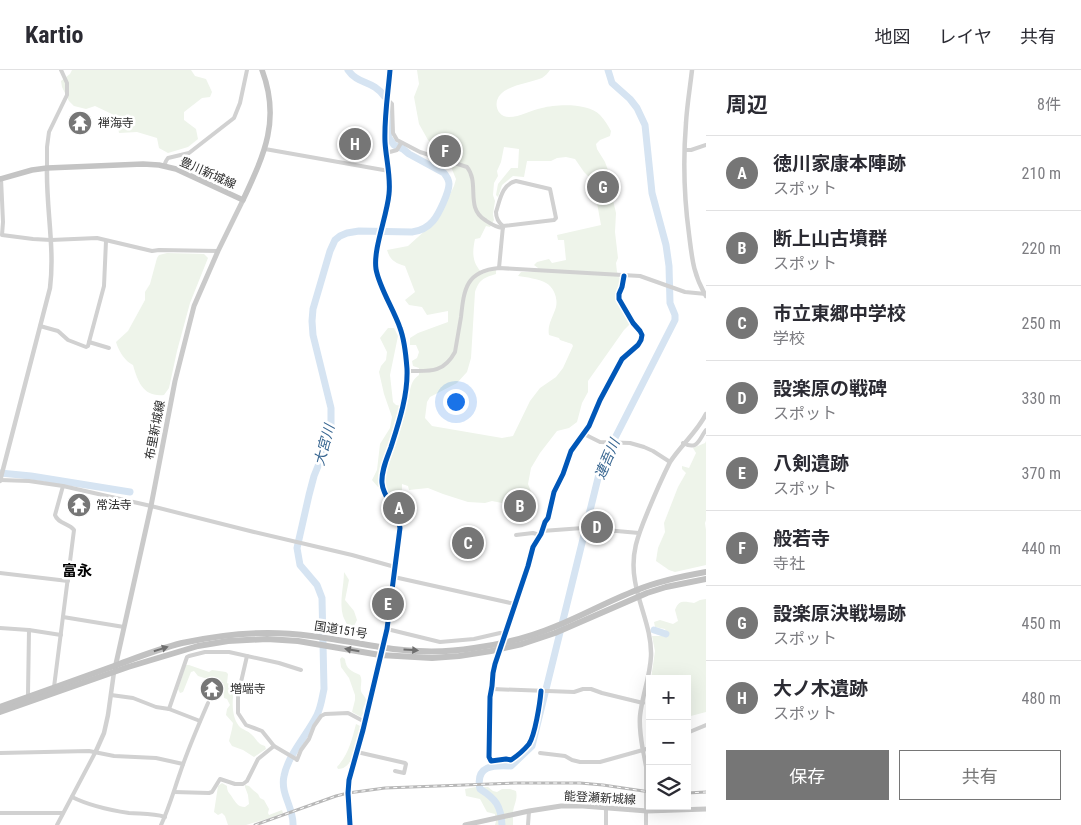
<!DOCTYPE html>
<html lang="ja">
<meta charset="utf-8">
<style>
body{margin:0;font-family:"Roboto Condensed","Noto Sans JP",sans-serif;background:#f7f7f7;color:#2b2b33}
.controls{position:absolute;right:15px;bottom:15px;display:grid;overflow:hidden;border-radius:0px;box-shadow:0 5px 20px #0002}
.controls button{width:45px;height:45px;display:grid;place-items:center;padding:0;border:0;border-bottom:1px solid #e1e1e2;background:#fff;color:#2b2b33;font:25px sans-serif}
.you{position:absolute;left:455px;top:331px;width:18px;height:18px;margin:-12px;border:4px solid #fff;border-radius:50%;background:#1a73e8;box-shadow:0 0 0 8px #1a73e833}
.badge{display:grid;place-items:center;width:32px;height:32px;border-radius:50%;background:#767676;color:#fff;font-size:16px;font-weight:700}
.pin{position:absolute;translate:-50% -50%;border:2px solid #fff;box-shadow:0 1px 5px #0006}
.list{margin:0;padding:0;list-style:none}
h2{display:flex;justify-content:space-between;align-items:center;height:65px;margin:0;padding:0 20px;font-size:21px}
h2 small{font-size:16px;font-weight:400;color:#7c7c81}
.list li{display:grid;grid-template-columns:32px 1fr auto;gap:15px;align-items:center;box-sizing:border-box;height:75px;padding:0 20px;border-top:1px solid #e1e1e2}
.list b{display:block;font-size:19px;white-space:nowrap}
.list p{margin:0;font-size:16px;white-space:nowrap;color:#7c7c81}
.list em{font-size:16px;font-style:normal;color:#7c7c81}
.actions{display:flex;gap:10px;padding:15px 20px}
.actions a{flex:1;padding:11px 0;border:1px solid #767676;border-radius:0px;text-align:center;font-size:18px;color:#767676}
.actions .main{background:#767676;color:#fff}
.icon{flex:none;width:28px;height:28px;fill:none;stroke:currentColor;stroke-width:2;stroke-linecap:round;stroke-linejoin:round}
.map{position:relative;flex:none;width:706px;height:755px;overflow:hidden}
header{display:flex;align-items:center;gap:30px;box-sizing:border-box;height:70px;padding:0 25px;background:#fff;border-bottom:1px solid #e1e1e2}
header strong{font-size:24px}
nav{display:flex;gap:28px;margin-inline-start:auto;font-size:18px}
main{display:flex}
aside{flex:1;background:#fff}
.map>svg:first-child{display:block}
</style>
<header>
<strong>Kartio</strong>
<nav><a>地図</a><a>レイヤ</a><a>共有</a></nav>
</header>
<main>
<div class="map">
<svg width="706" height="755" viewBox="0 0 706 755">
<rect width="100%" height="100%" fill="#fff"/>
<g fill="#eef4ea" fill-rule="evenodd">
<path d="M72,0H191L195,6L206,9L212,22L210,27L202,28L184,42V50L196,59L198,69L188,77L168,83L159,78L157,68L137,62L119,63L116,46L95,36L86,39L74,36L69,31L62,17L61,11L70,4Z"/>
<path d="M417,0H550C548,3 545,6 542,8C530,13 508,15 500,25C493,33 497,47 509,47C520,47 531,40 542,38C557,34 589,33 600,45C605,50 608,56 611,61L610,66L600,70L596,74L597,79L605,92L612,111L613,130L616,143L615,162L618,188L616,193L617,202L621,211L618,223L628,247L630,254L624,260L588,311V322L582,333L577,352L569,358L557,361L540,383L531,398L528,414L532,424L534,437L526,442L511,441L507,434L492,431L485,433L468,432L443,424L428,418L409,420L408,416L402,414V423L412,426L404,436L397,437L385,418L378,417L372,410L377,400L380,374L390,358L392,347L384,324L379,302L381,296L386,290L387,282L380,268L388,258H394L398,266L390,305L393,332L396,335L406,337C411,325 408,312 419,305V298L413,296L412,291L417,288L419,282L416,275H410V268L418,263L448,252V241L427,245L422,237L409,235L405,230L415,222L405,196C395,193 390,190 387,180L408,176L438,149L454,116L456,109L451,97L456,79L439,73L434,76L428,70L419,54L414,27L419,14ZM504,77L519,79L518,98H511L498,114L496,125L498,127L502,115L513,106L524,107L527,91H551L557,88L566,87L575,89L584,102L593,111L601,155L557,165L558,170H564L566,190L552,193L549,189L537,192L534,195L538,198L537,202H521L518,206C526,207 539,209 546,213C554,217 558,229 556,237C553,247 547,255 549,265L559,268L560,270L572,274L573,276L563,298L556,307L540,318L530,331L513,366L502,368L432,356L425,348L427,332L430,327L457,313L467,302L471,288L475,222C479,210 483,208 496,204V200H491L483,204C472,193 472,183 475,169L480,168L486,156L490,157L494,150L493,144L495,131L493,125L494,113L498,106L497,101L501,92Z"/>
<path d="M167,183L204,184L208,188L190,233L177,281L169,318L164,325C143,327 138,312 133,295C125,291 119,282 116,272L128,261L145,230V222L150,214L157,188L159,185Z"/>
<path d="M706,371V450L705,453L706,460V495L675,502L669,500L656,491L658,478L665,462L664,453L678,417L686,403L682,399V396L689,398L696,383L693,378L705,373Z"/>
<path d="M344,502L349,510L345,530L354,541L357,550L354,556L355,563L354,566L338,564L340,562L348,563L350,560C348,556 345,551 343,546C339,531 344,516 344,502Z"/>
<path d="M706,529V642L687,647V609H651L655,581L652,566H663L667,563L665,559L655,557L654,552L660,550L673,554L678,551L675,540C679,529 685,532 694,533L700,530Z"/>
<path d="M342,587L345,589C346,599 351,601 360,605C363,611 360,615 361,621C362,625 367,627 366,632C364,637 362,638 363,644L361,647L352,642L355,630V625L349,608L341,597L340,589Z"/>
<path d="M186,595H189L209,602L212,600L226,602L228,604L227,613L231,615L234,620C232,631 231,649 241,658C244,660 248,661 251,664C257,669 257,674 265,676L266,679L254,687L243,680L232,676L229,671L232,659L233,653L226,645L227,639L230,635L227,629L224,628L223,617L220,613L198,606L194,601L191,602L183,622L180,623L178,619Z"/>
<path d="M356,654L360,656L361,660C357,672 354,699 338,699L337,697C349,684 352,669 356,654Z"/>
<path d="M222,713L227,716C227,722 229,722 232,727C236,733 238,737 245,737L249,734L248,725L245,717V715L249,716L253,720L258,724L260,728L264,730L269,739L268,743L269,745L282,740L283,743L270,748L246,755H228L225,746L222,743L218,745L214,742L218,716Z"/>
<path d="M476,717H488L493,721L497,722L502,719H510L516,721C518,729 514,734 513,742C513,746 513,751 513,755H495L496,751L495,744L487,742L480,729L466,726L465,719Z"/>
</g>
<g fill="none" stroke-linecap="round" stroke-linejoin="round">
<g stroke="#d6e4f2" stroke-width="7">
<path d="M348,0C358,15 373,10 384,26"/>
<path d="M0,403L31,406L130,422"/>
<path d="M654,560L666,564"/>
<path d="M293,755C294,738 280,724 284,706C288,685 307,665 317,645C321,637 322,628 324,619L322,528L317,515L306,502L300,495L297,478L309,425L314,406L329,369L331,355V338L313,265L312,251L313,239L330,181L335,170L340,166L347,163L359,161L412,162C420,161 428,157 433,151C439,144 449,122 449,114C449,109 446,106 444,103L409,84L403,79L394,75L389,68L388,61L390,40"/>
<path d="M502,755C501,736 496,729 480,719C475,695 494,695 511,696L532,676L600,400L615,368L675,250V245L670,233L669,196L666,175L652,123L645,55L637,38L630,29L612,13L608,0"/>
</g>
<g stroke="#d1d1d1" stroke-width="4">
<path d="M390,0C388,24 384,48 385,72C386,90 391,107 389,125C386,147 374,174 376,196C377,207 383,218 388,228C399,254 409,280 407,309C405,325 402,342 397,357C392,374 381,395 382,412C382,422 389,431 394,440"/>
<path d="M387,29L392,34L393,63L397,70L420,82L467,97C480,113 465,138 485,150C491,154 495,157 503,158"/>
<path d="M265,79L389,101"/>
<path d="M685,80H691L706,75"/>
<path d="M386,83L397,80L401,73"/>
<path d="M164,96L166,91L168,88L189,83L234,48L240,33L247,0"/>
<path d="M47,98V77L49,62L67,25V13L61,0"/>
<path d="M1,108L3,152L2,165L33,169L51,170L97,168L152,181L159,180L218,181"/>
<path d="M499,198L503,156L554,150L556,148L550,119L516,111C502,114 500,130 496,142C496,148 498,152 503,156"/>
<path d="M40,256L58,261L68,270L86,277L88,276L89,272L109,278"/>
<path d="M89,272L104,216L106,171"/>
<path d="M407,301C429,301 443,304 455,282C457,270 459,259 461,247C464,219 466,201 499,198L640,206L685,222L706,224"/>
<path d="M584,364L600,372L630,373L644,377L653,381L670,392"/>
<path d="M683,373C698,381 699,369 706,360"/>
<path d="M0,410L29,411L63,416L151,436L254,462L352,485L395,497"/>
<path d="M542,461L583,458L639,463"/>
<path d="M516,465L533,463L540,465"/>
<path d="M0,503L68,511"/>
<path d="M394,507L515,534"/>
<path d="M63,547L124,557"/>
<path d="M0,558L29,560L61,565"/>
<path d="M387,559L440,572L474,569L500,563L505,564"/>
<path d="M29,560L28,624L30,626"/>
<path d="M504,568L528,496L533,477L541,464L545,452L548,448L554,422L563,404L571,381L589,356L600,330L622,289L638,275L641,270L642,265L640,261L633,253L619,229V224L622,217L624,206"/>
<path d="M498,585L493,603L492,616L490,627L489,687L491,691L506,689L511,690C517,686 524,680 529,674C535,665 540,633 541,621"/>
<path d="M247,586L238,625V643L246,655L262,661L274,676L296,689L297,690L301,680L309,669L314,656L321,646L325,644L348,643L365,652"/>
<path d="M54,617L74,460C69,453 58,454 55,445L63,416"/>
<path d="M492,619L574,622L583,619H591L602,623L643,633"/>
<path d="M111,625L133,628L156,637L169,639L200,651"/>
<path d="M169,639L187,587L189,586L205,582H229L279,593L301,600"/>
<path d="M687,663L706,655"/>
<path d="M643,681L646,697V755"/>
<path d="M357,682L405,693L406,694L404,703L395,701"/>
<path d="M0,683L89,681L114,686L156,688L183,694"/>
<path d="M540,683L565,686L572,690L580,692H600L650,678"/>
<path d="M174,722L209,723L212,722L220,709L235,714H243L247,711L258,689L274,676"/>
<path d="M72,727C90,736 109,740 129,743C142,744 153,743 165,747"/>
<path d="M0,743H63"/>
<path d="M57,755L96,681"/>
<path d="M161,755C169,738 174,720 180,703C188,679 198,656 208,633"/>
<path d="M350,755L348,723L349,710L363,660L380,585"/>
<path d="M528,755L529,741"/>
<path d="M606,755V738"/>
</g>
<g stroke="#d1d1d1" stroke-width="4.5">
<path d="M692,0C690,18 687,35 686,53C683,90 684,127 689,164C692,188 693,204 706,226"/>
<path d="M0,411L50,218C55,178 46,138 47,98"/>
<path d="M382,579L387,559L391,536L400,466L399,452L394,440"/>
<path d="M96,681L104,663L108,645L114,602"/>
<path d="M643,681C641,669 639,658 640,646C642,626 650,607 651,586C652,560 639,536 635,511C630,484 638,465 648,441C655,424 662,408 670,392C681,375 697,362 706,344"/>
</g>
<g stroke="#cacaca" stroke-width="5">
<path d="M115,598L151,436L175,311L194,236L218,181L243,130"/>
<path d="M465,755L529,741L561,736H583L647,741L706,739"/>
</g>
<path stroke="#c4c4c4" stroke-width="5.5" d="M0,109L32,100L47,98L143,94L159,95L176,99L243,130C264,85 281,50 262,0"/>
<g stroke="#c1c1c1" stroke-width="6">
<path d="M0,637C38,623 76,610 114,596C136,588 158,579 182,573C210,567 239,563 268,563C306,563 343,571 380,577C410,582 444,583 474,578C502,574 528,568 554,557C582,546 608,531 637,520C659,511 683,506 706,502"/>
<path d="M0,642L128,597L198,576L228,571L267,569L298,571L380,585L432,588L459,586L491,581L522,574L555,563L647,523L666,517L706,509"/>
</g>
<g stroke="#b8b8b8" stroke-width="3">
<g id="rail">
<path d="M687,723L706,722"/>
<path d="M255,755L336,726L348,723L385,718L516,713H580L603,715L650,722"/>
</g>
</g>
<use href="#rail" stroke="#fff" stroke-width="1" stroke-dasharray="4" stroke-linecap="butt"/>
<g stroke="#fff" stroke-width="8">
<g id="cycleway">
<path d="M541,621C540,633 535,665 529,674C524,680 517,686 511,690L506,689L491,691L489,687L490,627L492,616L493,603L495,594L528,496L533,477L541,464L545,452L548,448L554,422L563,404L571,381L589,356L600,330L622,289L638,275L641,270L642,265L640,261L633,253L619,229V224L622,217L624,206"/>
<path d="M350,755L348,723L349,710L363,660L387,559L400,458C398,440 383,428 382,413C381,401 387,388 391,377C399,352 408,325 407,299C406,286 405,271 400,258C394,240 379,217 376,199C373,179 387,146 389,124C391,107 386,89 385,72C384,48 388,24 390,0"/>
</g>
</g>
<use href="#cycleway" stroke="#0057b8" stroke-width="5"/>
</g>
<defs><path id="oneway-solid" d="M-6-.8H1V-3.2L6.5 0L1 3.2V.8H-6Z" transform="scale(1.25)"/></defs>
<g fill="#6f6f6f">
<use href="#oneway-solid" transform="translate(161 579) rotate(-17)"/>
<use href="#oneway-solid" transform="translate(352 580) rotate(-170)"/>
<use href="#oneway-solid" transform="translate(411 580) rotate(3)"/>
</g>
<defs>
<g id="temple-disc" transform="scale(1.25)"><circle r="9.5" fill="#767676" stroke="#fff"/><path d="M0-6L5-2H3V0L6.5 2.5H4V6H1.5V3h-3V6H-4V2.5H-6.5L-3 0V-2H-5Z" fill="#fff"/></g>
</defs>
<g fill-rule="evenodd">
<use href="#temple-disc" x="80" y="53"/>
<use href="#temple-disc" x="79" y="435"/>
<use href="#temple-disc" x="212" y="619"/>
</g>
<g text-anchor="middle" stroke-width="5" stroke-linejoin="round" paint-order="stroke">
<g font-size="12" fill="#2c2c2c" stroke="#fff" text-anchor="start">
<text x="98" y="57">禅海寺</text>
<text x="96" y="439">常法寺</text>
<text x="230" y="623">増端寺</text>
</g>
<g font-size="12" fill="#2c2c2c" stroke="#fff">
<text transform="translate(208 103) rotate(24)" y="4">豊川新城線</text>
<text transform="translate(155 360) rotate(-79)" y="4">布里新城線</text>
<text transform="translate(341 560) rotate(9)" y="4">国道151号</text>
<text transform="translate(600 728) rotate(3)" y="4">能登瀬新城線</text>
</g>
<g font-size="14" font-style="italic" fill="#386691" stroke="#fff">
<text transform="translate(324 375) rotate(-75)" y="5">大宮川</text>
<text transform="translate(607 389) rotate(-67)" y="5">連吾川</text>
</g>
<g font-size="15" font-weight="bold" fill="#000" stroke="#fff">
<text x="77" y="506">富永</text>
</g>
</g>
</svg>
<div class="controls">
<button>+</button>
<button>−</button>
<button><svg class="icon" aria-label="layers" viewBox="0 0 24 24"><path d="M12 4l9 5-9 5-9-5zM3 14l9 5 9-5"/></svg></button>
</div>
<div class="you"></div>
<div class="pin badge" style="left:399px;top:438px">A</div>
<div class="pin badge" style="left:520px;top:436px">B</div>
<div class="pin badge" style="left:468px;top:473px">C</div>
<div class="pin badge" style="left:597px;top:457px">D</div>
<div class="pin badge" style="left:388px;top:534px">E</div>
<div class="pin badge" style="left:445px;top:81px">F</div>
<div class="pin badge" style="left:603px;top:117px">G</div>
<div class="pin badge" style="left:355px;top:74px">H</div>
</div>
<aside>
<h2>周辺<small>8件</small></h2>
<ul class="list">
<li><span class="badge">A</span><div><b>徳川家康本陣跡</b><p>スポット</p></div><em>210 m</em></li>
<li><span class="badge">B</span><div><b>断上山古墳群</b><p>スポット</p></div><em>220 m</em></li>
<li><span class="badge">C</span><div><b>市立東郷中学校</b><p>学校</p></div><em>250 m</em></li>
<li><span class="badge">D</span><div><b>設楽原の戦碑</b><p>スポット</p></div><em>330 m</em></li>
<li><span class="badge">E</span><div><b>八剣遺跡</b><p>スポット</p></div><em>370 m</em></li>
<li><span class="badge">F</span><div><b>般若寺</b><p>寺社</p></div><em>440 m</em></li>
<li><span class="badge">G</span><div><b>設楽原決戦場跡</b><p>スポット</p></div><em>450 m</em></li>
<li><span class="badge">H</span><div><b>大ノ木遺跡</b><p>スポット</p></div><em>480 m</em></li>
</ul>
<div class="actions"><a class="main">保存</a><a>共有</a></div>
</aside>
</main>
